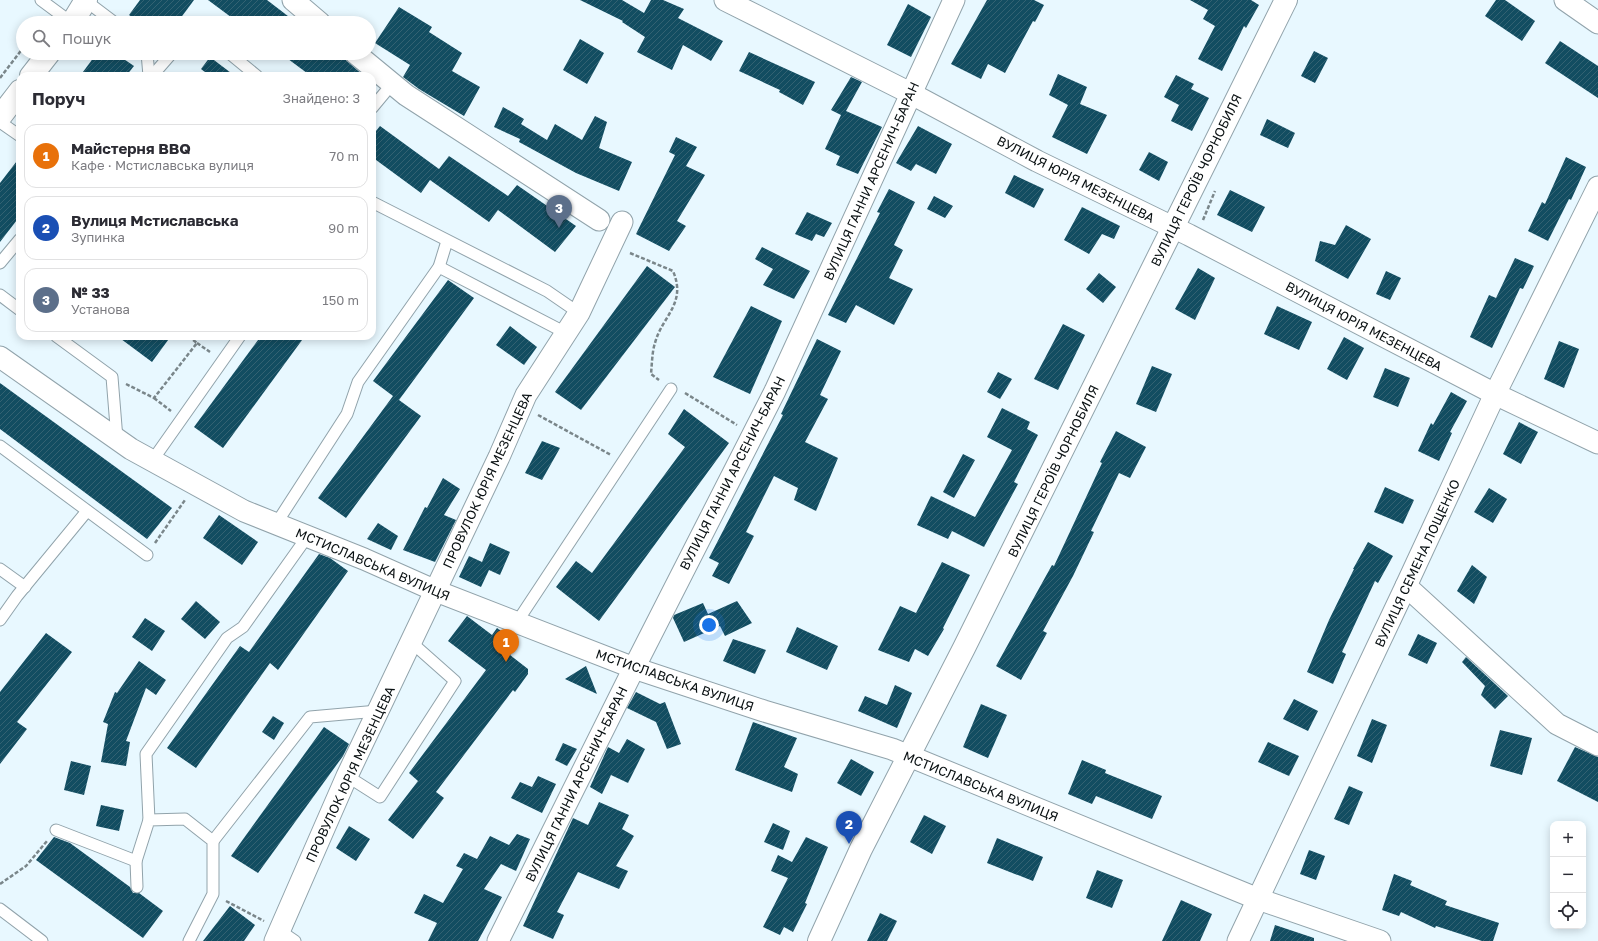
<!DOCTYPE html>
<html lang="uk">
<meta charset="utf-8">
<style>
body{margin:0;font-family:"Golos Text",sans-serif;background:#f7f7f7;color:#2b2b33}
.controls{position:absolute;right:12px;bottom:12px;display:grid;overflow:hidden;border-radius:8px;box-shadow:0 2px 10px #0003}
.controls button{width:36px;height:36px;display:grid;place-items:center;padding:0;border:0;border-bottom:1px solid #e1e1e2;background:#fff;color:#2b2b33;font:20px sans-serif}
.you{position:absolute;left:709px;top:625px;width:14px;height:14px;margin:-10px;border:3px solid #fff;border-radius:50%;background:#1a73e8;box-shadow:0 0 0 6px #1a73e833}
.badge{display:grid;place-items:center;width:26px;height:26px;border-radius:50%;background:#876600;color:#fff;font-size:13px;font-weight:700}
.pin{position:absolute;translate:-50% -33px;filter:drop-shadow(0 1px 2px #0008)}
.pin::after{content:'';position:absolute;top:21px;width:14px;height:12px;background:inherit;clip-path:polygon(0 0,100% 0,50% 100%)}
.list{margin:0;padding:0;list-style:none}
h2{display:flex;justify-content:space-between;align-items:center;height:52px;margin:0;padding:0 16px;font-size:17px}
h2 small{font-size:13px;font-weight:400;color:#7c7c81}
.list li{display:grid;grid-template-columns:26px 1fr auto;gap:12px;align-items:center;box-sizing:border-box;height:64px;margin:0 8px 8px;padding:0 8px;border:1px solid #e1e1e2;border-radius:12px}
.list b{display:block;font-size:15px;white-space:nowrap}
.list p{margin:0;font-size:13px;white-space:nowrap;color:#7c7c81}
.list em{font-size:13px;font-style:normal;color:#7c7c81}
.icon{flex:none;width:22px;height:22px;fill:none;stroke:currentColor;stroke-width:2;stroke-linecap:round;stroke-linejoin:round}
.map{position:relative;flex:none;width:1598px;height:941px;overflow:hidden}
.search{position:absolute;background:#fff;box-shadow:0 2px 10px #0003;left:16px;top:16px;width:360px;height:44px;display:flex;align-items:center;gap:10px;box-sizing:border-box;padding:0 14px;border-radius:22px;color:#7c7c81;font-size:15px}
.panel{position:absolute;background:#fff;box-shadow:0 2px 10px #0003;left:16px;top:72px;width:360px;height:268px;border-radius:12px}
.map>svg:first-child{display:block}
</style>
<div class="map">
<svg width="1598" height="941" viewBox="0 0 1598 941">
<defs>
<pattern id="building-hatch" width="6" height="6" patternUnits="userSpaceOnUse"><rect width="6" height="6" fill="#124d61"/><path d="M-1 1l2-2M0 6l6-6M5 7l2-2" fill="none" stroke="#336272"/></pattern>
</defs>
<rect width="100%" height="100%" fill="#e8f8ff"/>
<g fill="url(#building-hatch)">
<path d="M140,0H194L177,23H141L129,15Z"/>
<path d="M208,0H267L297,23H239Z"/>
<path d="M580,0H622L644,13L651,0H663L684,9L678,18L723,41L711,61L683,45L672,70L637,52L645,37L622,22L623,21Z"/>
<path d="M987,0H1034L1044,5L1035,22L1033,21L1005,73L988,64L981,79L951,64Z"/>
<path d="M1190,0H1251L1259,5L1246,28L1244,26L1222,71L1198,59L1215,26L1203,19L1208,10Z"/>
<path d="M1496,0H1505L1535,21L1522,41L1485,16Z"/>
<path d="M908,4L931,17L911,57L887,45Z"/>
<path d="M399,7L432,27L429,32L462,53L452,71L480,87L464,116L419,89L403,77L410,65L375,43Z"/>
<path d="M580,39L604,53L587,84L563,70Z"/>
<path d="M1560,41L1598,66V98L1545,63Z"/>
<path d="M1314,51L1328,58L1315,83L1301,76Z"/>
<path d="M749,52L815,82L803,105L779,92L780,90L739,71Z"/>
<path d="M97,53H115L134,66L126,76H80Z"/>
<path d="M280,53H338L364,76H311Z"/>
<path d="M210,57L235,76H210L201,69Z"/>
<path d="M1058,74L1087,87L1080,104L1107,115L1087,154L1052,137L1068,105L1049,95Z"/>
<path d="M1176,75L1194,84L1191,89L1209,98L1192,131L1171,121L1179,105L1164,97Z"/>
<path d="M851,77L862,82L846,111L882,127L858,174L836,165L840,156L825,149L841,115L831,110Z"/>
<path d="M503,107L524,119L521,124L547,140L555,124L582,140L595,116L607,122L599,148L632,162L619,191L576,173L519,142L520,139L494,127Z"/>
<path d="M1267,119L1295,133L1288,148L1260,135Z"/>
<path d="M380,126L439,169L449,156L508,196L517,185L576,226L555,252L498,210L489,222L430,180L421,193L372,157V136Z"/>
<path d="M918,126L952,144L936,174L916,164L911,171L896,163Z"/>
<path d="M676,137L697,147L686,166L705,175L677,221L686,226L669,251L636,234L675,155L669,152Z"/>
<path d="M1149,152L1168,162L1159,181L1139,170Z"/>
<path d="M20,157V216L0,242V183Z"/>
<path d="M1566,157L1586,167L1571,200L1569,199L1548,241L1528,231L1542,202L1545,204Z"/>
<path d="M1014,175L1044,189L1034,208L1005,193Z"/>
<path d="M889,189L915,202L894,245L903,250L889,278L913,289L894,325L856,305L846,323L828,315L880,213L877,212Z"/>
<path d="M1230,190L1265,207L1252,232L1217,215Z"/>
<path d="M934,196L953,206L945,218L927,209Z"/>
<path d="M1082,207L1120,226L1114,239L1102,234L1089,254L1064,240Z"/>
<path d="M807,212L832,223L824,237L816,234L812,241L795,234Z"/>
<path d="M1346,225L1371,239L1348,279L1315,261L1320,241L1335,245Z"/>
<path d="M762,247L810,271L794,299L763,285L773,269L755,259Z"/>
<path d="M1515,258L1534,266L1523,289L1520,288L1492,348L1470,337L1489,295L1496,298Z"/>
<path d="M647,266L675,287L581,410L555,392Z"/>
<path d="M1198,268L1215,278L1195,320L1175,309Z"/>
<path d="M1386,271L1401,278L1390,300L1376,294Z"/>
<path d="M1099,273L1116,287L1103,303L1086,289Z"/>
<path d="M448,280L474,298L399,400L421,416L346,518L318,498L393,396L373,381Z"/>
<path d="M751,306L782,321L750,394L713,377Z"/>
<path d="M1277,306L1312,322L1299,350L1264,334Z"/>
<path d="M1063,324L1085,335L1058,390L1034,379Z"/>
<path d="M510,326L537,347L524,365L496,345Z"/>
<path d="M117,336H171L152,362Z"/>
<path d="M261,336H305L223,448L194,427Z"/>
<path d="M1344,337L1364,348L1347,380L1327,369Z"/>
<path d="M817,339L841,351L820,395L828,399L805,442L838,458L816,511L794,500L798,488L774,476L746,532L754,536L729,584L712,576L719,563L709,558L783,415L781,414Z"/>
<path d="M1559,341L1579,349L1564,388L1544,379Z"/>
<path d="M1152,366L1172,374L1156,412L1136,404Z"/>
<path d="M1385,368L1410,378L1398,407L1373,397Z"/>
<path d="M998,372L1012,379L1000,399L987,392Z"/>
<path d="M0,383L172,508L147,539L0,429Z"/>
<path d="M1451,392L1467,401L1450,432L1452,433L1439,461L1418,451L1431,423L1433,425Z"/>
<path d="M1002,408L1030,422L1027,429L1038,435L1014,482L1018,484L984,547L952,531L948,539L917,525L931,496L975,517L1012,450L987,437Z"/>
<path d="M684,409L729,443L599,621L556,587L576,561L592,573L685,447L668,434Z"/>
<path d="M1519,422L1538,432L1521,464L1503,454Z"/>
<path d="M1116,431L1146,447L1130,478L1119,473L1091,531L1094,532L1073,576L1043,631L1047,633L1021,680L996,666L1052,565L1054,566L1102,463L1100,462Z"/>
<path d="M542,441L560,448L542,480L525,473Z"/>
<path d="M963,454L975,460L954,498L943,492Z"/>
<path d="M443,478L460,489L444,515L456,520L435,562L403,550L425,507L427,508Z"/>
<path d="M1385,487L1414,500L1403,524L1374,512Z"/>
<path d="M1489,488L1507,499L1493,523L1474,512Z"/>
<path d="M219,515L258,542L242,565L203,538Z"/>
<path d="M378,523L398,536L391,550L367,539Z"/>
<path d="M1368,542L1393,556L1378,583L1375,581L1342,652L1346,654L1333,684L1307,672L1329,620L1354,569H1353Z"/>
<path d="M490,543L510,552L500,575L489,570L481,587L459,577L469,556L482,562Z"/>
<path d="M319,554L330,558L348,571L278,670L270,663L196,768L167,748L240,646L249,652Z"/>
<path d="M942,562L970,575L943,628L944,629L928,656L915,649L909,662L878,650L900,606L916,613Z"/>
<path d="M1472,565L1487,577L1474,604L1457,591Z"/>
<path d="M196,601L220,622L205,639L181,619Z"/>
<path d="M737,601L752,623L725,636L720,626L684,642L673,618L674,615L703,603L708,614Z"/>
<path d="M467,616L492,635L497,628L518,643L510,655L528,669V674L515,692L513,690L436,792L444,798L413,839L388,820L418,781L409,773L486,670L448,641Z"/>
<path d="M145,618L165,631L152,651L132,637Z"/>
<path d="M797,627L838,646L827,670L786,652Z"/>
<path d="M46,633L72,652L17,722L27,729L0,764V692Z"/>
<path d="M1418,634L1437,643L1427,664L1408,655Z"/>
<path d="M733,639L766,650L755,674L723,661Z"/>
<path d="M1466,657L1508,696L1495,709L1481,695L1485,686L1462,662Z"/>
<path d="M139,661L166,680L156,695L146,688L126,741L130,742L126,766L101,762L108,724L103,722L115,692L117,693Z"/>
<path d="M586,666L597,694L565,679Z"/>
<path d="M895,685L912,693L897,728L858,711L865,696L887,705Z"/>
<path d="M636,692L660,704L665,702L681,744L667,749L656,722L627,708Z"/>
<path d="M1294,699L1318,711L1308,731L1283,719Z"/>
<path d="M981,704L1007,715L988,758L963,747Z"/>
<path d="M273,716L284,723L274,740L262,732Z"/>
<path d="M1372,719L1387,725L1372,763L1357,756Z"/>
<path d="M753,722L797,738L784,767L798,774L792,792L735,770Z"/>
<path d="M324,727L349,744L343,756L258,873L231,856Z"/>
<path d="M1500,730L1532,738L1522,775L1490,766Z"/>
<path d="M627,739L645,749L628,783L611,775L602,794L590,787L608,747L619,753Z"/>
<path d="M1268,742L1299,756L1289,776L1258,762Z"/>
<path d="M563,743L577,749L567,766L555,760Z"/>
<path d="M1575,747L1598,757V802L1557,781Z"/>
<path d="M851,759L874,772L861,796L837,783Z"/>
<path d="M1082,760L1106,770L1105,773L1162,796L1152,819L1096,796L1092,804L1068,794Z"/>
<path d="M71,761L91,766L84,795L64,790Z"/>
<path d="M538,776L556,784L542,813L511,798L520,782L532,787Z"/>
<path d="M1349,786L1363,792L1349,825L1334,819Z"/>
<path d="M599,802L629,815L622,829L634,836L616,866L628,871L619,889L578,872L557,912L564,915L553,939L523,926L573,818L588,825Z"/>
<path d="M101,805L124,810L119,831L96,826Z"/>
<path d="M924,815L946,826L932,854L910,842Z"/>
<path d="M773,823L790,831L783,850L764,842Z"/>
<path d="M349,826L370,839L356,861L336,848Z"/>
<path d="M517,834L530,839L516,871L501,864L484,889L502,897L478,941H428L437,923L414,913L424,894L443,903L463,869L456,866L464,853L477,859L490,836L509,845Z"/>
<path d="M54,837L70,843L130,887L133,893H139L163,911L143,938L36,860Z"/>
<path d="M806,837L828,847L805,903L807,904L793,932L784,927L780,935L763,927L788,878L771,871L778,855L792,862Z"/>
<path d="M997,838L1043,857L1033,881L987,863Z"/>
<path d="M1309,850L1325,856L1316,880L1300,874Z"/>
<path d="M1097,870L1123,880L1112,908L1086,898Z"/>
<path d="M1394,874L1412,881L1410,885L1447,901L1445,905L1499,923L1493,941H1482L1436,926L1435,928L1401,912L1399,916L1382,910Z"/>
<path d="M1181,900L1212,914L1200,941H1162Z"/>
<path d="M230,906L255,925L244,941H203Z"/>
<path d="M880,913L897,921L887,941H867Z"/>
<path d="M1275,925L1314,938V941H1270Z"/>
</g>
<g fill="none" stroke-linecap="round" stroke-linejoin="round">
<g stroke="#91a3ab" stroke-width="13">
<g id="service">
<path d="M41,0L72,23"/>
<path d="M86,1L115,23"/>
<path d="M147,53L149,76"/>
<path d="M229,53L257,76"/>
<path d="M152,76L172,53"/>
<path d="M372,108L392,84"/>
<path d="M0,122L20,136"/>
<path d="M372,202L547,291L579,313"/>
<path d="M0,263L20,239"/>
<path d="M439,267L566,333"/>
<path d="M0,295L20,310"/>
<path d="M56,336L112,377L117,439"/>
<path d="M0,446L147,555"/>
<path d="M152,461L240,336"/>
<path d="M276,524L347,414L358,382L439,267L447,241"/>
<path d="M0,569L25,587"/>
<path d="M0,620L17,596L87,511"/>
<path d="M517,622L671,389"/>
<path d="M347,776L380,797L455,681L411,642"/>
<path d="M149,820L146,754L227,638L243,627L307,537"/>
<path d="M56,830L136,861L149,820L185,819L213,841V894L189,941"/>
<path d="M213,841L310,717L378,711"/>
<path d="M136,861L137,887"/>
<path d="M0,909L42,941"/>
<path d="M279,930L295,941"/>
</g>
</g>
<g stroke="#91a3ab" stroke-width="23">
<g id="minor">
<path d="M293,0L320,23"/>
<path d="M725,0L910,93L1037,161L1189,235L1495,394L1598,443"/>
<path d="M1565,0L1598,23"/>
<path d="M355,53L406,95L599,220"/>
<path d="M0,357L131,449L244,511L364,559L436,591L634,668L764,711L892,749L1258,899L1380,941"/>
<path d="M1406,586L1557,724L1598,745"/>
<path d="M275,941L347,776L499,457L526,395L579,313L622,222"/>
<path d="M498,941L634,668L775,391L954,0"/>
<path d="M1238,941L1406,586L1495,394L1598,187"/>
</g>
</g>
<g stroke="#91a3ab" stroke-width="24">
<g id="tertiary">
<path d="M72,23L86,0"/>
<path d="M31,76L49,53"/>
<path d="M0,117L20,91"/>
</g>
</g>
<g stroke="#91a3ab" stroke-width="24">
<path id="secondary" d="M819,941L861,849L964,648L1286,0"/>
</g>
<g stroke="#7a868a" stroke-width="2.5" stroke-dasharray="4 2" stroke-linecap="butt">
<path d="M0,78L23,48"/>
<path d="M1203,220L1215,191"/>
<path d="M630,253L673,271C687,304 662,316 655,343C652,352 652,364 651,374L659,380"/>
<path d="M197,343L210,352"/>
<path d="M126,384L154,398L197,343L188,336"/>
<path d="M685,393L737,425"/>
<path d="M154,398L171,411"/>
<path d="M538,415L611,455"/>
<path d="M155,543L185,500"/>
<path d="M0,884L26,866L47,841"/>
<path d="M226,901L264,921"/>
</g>
<use href="#service" stroke="#fff" stroke-width="11"/>
<use href="#minor" stroke="#fff" stroke-width="21"/>
<use href="#tertiary" stroke="#fff" stroke-width="22"/>
<use href="#secondary" stroke="#fff" stroke-width="22"/>
</g>
<g text-anchor="middle" stroke-width="4" stroke-linejoin="round" paint-order="stroke">
<g font-size="13" fill="#080f11" stroke="#fff">
<text transform="translate(1076 179) rotate(27)" y="5">ВУЛИЦЯ ЮРІЯ МЕЗЕНЦЕВА</text>
<text transform="translate(1196 180) rotate(-64)" y="5">ВУЛИЦЯ ГЕРОЇВ ЧОРНОБИЛЯ</text>
<text transform="translate(871 181) rotate(-66)" y="5">ВУЛИЦЯ ГАННИ АРСЕНИЧ-БАРАН</text>
<text transform="translate(1364 326) rotate(28)" y="5">ВУЛИЦЯ ЮРІЯ МЕЗЕНЦЕВА</text>
<text transform="translate(1053 471) rotate(-64)" y="5">ВУЛИЦЯ ГЕРОЇВ ЧОРНОБИЛЯ</text>
<text transform="translate(732 473) rotate(-63)" y="5">ВУЛИЦЯ ГАННИ АРСЕНИЧ-БАРАН</text>
<text transform="translate(487 480) rotate(-65)" y="5">ПРОВУЛОК ЮРІЯ МЕЗЕНЦЕВА</text>
<text transform="translate(1417 563) rotate(-65)" y="5">ВУЛИЦЯ СЕМЕНА ЛОЩЕНКО</text>
<text transform="translate(373 564) rotate(23)" y="5">МСТИСЛАВСЬКА ВУЛИЦЯ</text>
<text transform="translate(675 680) rotate(19)" y="5">МСТИСЛАВСЬКА ВУЛИЦЯ</text>
<text transform="translate(350 774) rotate(-65)" y="5">ПРОВУЛОК ЮРІЯ МЕЗЕНЦЕВА</text>
<text transform="translate(576 784) rotate(-64)" y="5">ВУЛИЦЯ ГАННИ АРСЕНИЧ-БАРАН</text>
<text transform="translate(981 786) rotate(22)" y="5">МСТИСЛАВСЬКА ВУЛИЦЯ</text>
</g>
</g>
</svg>
<div class="controls">
<button>+</button>
<button>−</button>
<button><svg class="icon" aria-label="locate" viewBox="0 0 24 24"><circle cx="12" cy="12" r="6"/><path d="M12 2v4M12 18v4M2 12h4M18 12h4"/></svg></button>
</div>
<div class="you"></div>
<div class="pin badge" style="left:506px;top:662px;background:#e8710a">1</div>
<div class="pin badge" style="left:849px;top:844px;background:#1a4fb4">2</div>
<div class="pin badge" style="left:559px;top:228px;background:#5c6f8a">3</div>
<div class="search"><svg class="icon" aria-label="search" viewBox="0 0 24 24"><circle cx="10" cy="10" r="6"/><path d="M15 15l6 6"/></svg>Пошук</div>
<section class="panel">
<h2>Поруч<small>Знайдено: 3</small></h2>
<ul class="list">
<li><span class="badge" style="background:#e8710a">1</span><div><b>Майстерня BBQ</b><p>Кафе · Мстиславська вулиця</p></div><em>70 m</em></li>
<li><span class="badge" style="background:#1a4fb4">2</span><div><b>Вулиця Мстиславська</b><p>Зупинка</p></div><em>90 m</em></li>
<li><span class="badge" style="background:#5c6f8a">3</span><div><b>№ 33</b><p>Установа</p></div><em>150 m</em></li>
</ul>
</section>
</div>
